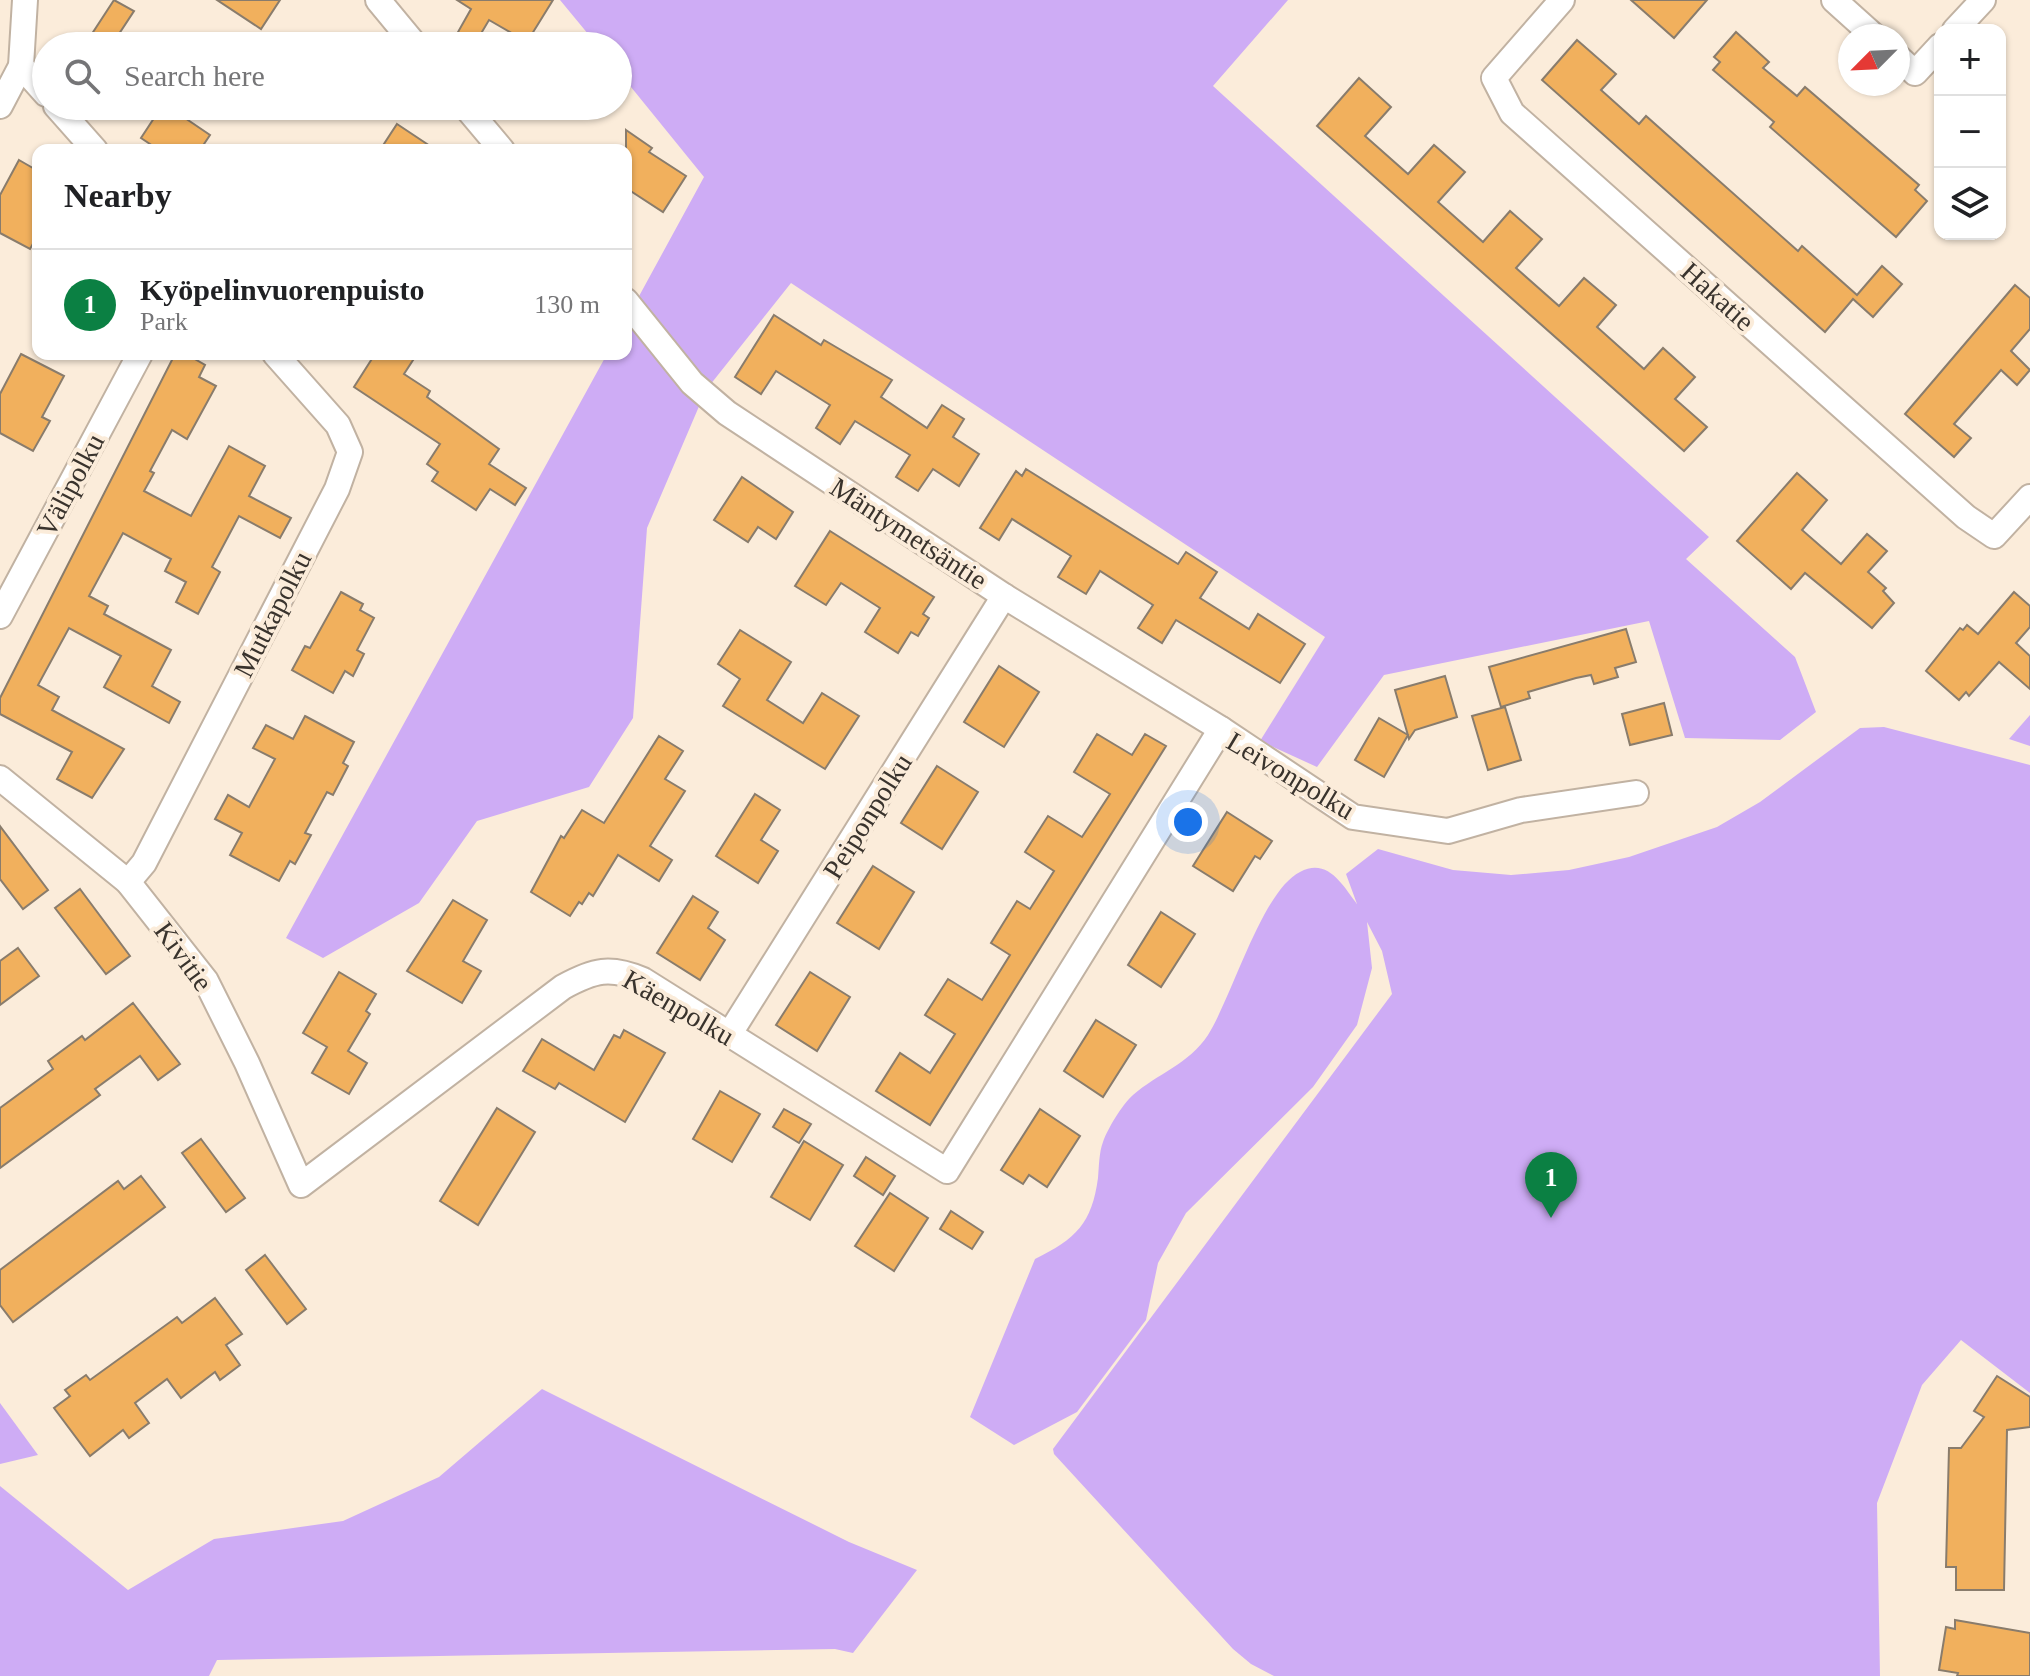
<!DOCTYPE html>
<meta charset="utf-8">
<style>
body{margin:0;font-family:Georgia,serif;background:#f6f6f6;color:#202124}
.controls{position:absolute;right:24px;top:24px;display:grid;overflow:hidden;border-radius:16px;box-shadow:0 2px 6px #0004}
.controls button{width:72px;height:72px;display:grid;place-items:center;padding:0;border:0;border-bottom:2px solid #e0e0e0;background:#fff;color:#202124;font:40px sans-serif}
.compass{position:absolute;left:1838px;top:24px;width:72px;height:72px;border-radius:50%;background:#fff;box-shadow:0 2px 6px #0004;rotate:246deg}
.you{position:absolute;left:1188px;top:822px;width:28px;height:28px;margin:-20px;border:6px solid #fff;border-radius:50%;background:#1a73e8;box-shadow:0 0 0 12px #1a73e833}
.badge{display:grid;place-items:center;width:52px;height:52px;border-radius:50%;background:#0b8043;color:#fff;font-size:26px;font-weight:700}
.pin{position:absolute;translate:-50% -66px;filter:drop-shadow(0 2px 4px #0008)}
.pin::after{content:'';position:absolute;top:42px;width:28px;height:24px;background:inherit;clip-path:polygon(0 0,100% 0,50% 100%)}
.list{margin:0;padding:0;list-style:none}
h2{display:flex;justify-content:space-between;align-items:center;height:104px;margin:0;padding:0 32px;font-size:34px}
h2 small{font-size:26px;font-weight:400;color:#757577}
.list li{display:grid;grid-template-columns:52px 1fr auto;gap:24px;align-items:center;box-sizing:border-box;height:112px;padding:0 32px;border-top:2px solid #e0e0e0}
.list b{display:block;font-size:30px;white-space:nowrap}
.list p{margin:0;font-size:26px;white-space:nowrap;color:#757577}
.list em{font-size:26px;font-style:normal;color:#757577}
.icon{flex:none;width:44px;height:44px;fill:none;stroke:currentColor;stroke-width:2;stroke-linecap:round;stroke-linejoin:round}
.map{position:relative;flex:none;width:2030px;height:1676px;overflow:hidden}
.search{position:absolute;background:#fff;box-shadow:0 2px 6px #0004;left:32px;top:32px;width:600px;height:88px;display:flex;align-items:center;gap:20px;box-sizing:border-box;padding:0 28px;border-radius:44px;color:#757577;font-size:30px}
.panel{position:absolute;background:#fff;box-shadow:0 2px 6px #0004;left:32px;top:144px;width:600px;height:216px;border-radius:16px}
.map>svg:first-child{display:block}
</style>
<div class="map">
<svg width="2030" height="1676" viewBox="0 0 2030 1676">
<rect width="100%" height="100%" fill="#fbecda"/>
<g fill="#ceacf5">
<path d="M560,0H1288L1213,86L1709,537L1686,559L1795,657L1816,712L1780,740L1685,738L1649,621L1384,675L1317,767L1260,741L1325,637L791,283L706,390L647,528L633,718L589,787L477,821L419,903L323,958L286,938L607,354H626V320L704,177L618,71V46H598Z"/>
<path d="M2030,715V746L2009,739Z"/>
<path d="M1884,727L2030,765V1393L1961,1340L1922,1385L1877,1503L1880,1676H1274L1251,1664L1233,1649L1054,1454L1053,1449L1392,994L1382,951L1367,922L1372,968L1357,1025L1313,1087L1186,1213L1158,1263L1146,1320L1077,1412L1014,1445L970,1417L1035,1259C1076,1239 1092,1223 1098,1178C1099,1167 1099,1152 1103,1142C1108,1128 1122,1105 1133,1095C1157,1074 1189,1064 1208,1035C1233,995 1262,891 1300,872C1328,857 1343,886 1357,904L1346,874L1378,849L1453,870L1511,875L1569,870L1629,857L1717,827L1760,802L1860,728Z"/>
<path d="M542,1389L849,1542L917,1570L853,1653L835,1649L217,1660L209,1676H0V1486L128,1590L214,1539L343,1521L439,1477Z"/>
<path d="M0,1403L38,1455L0,1464Z"/>
</g>
<g fill="#f1b05d" stroke="#897c6c" stroke-width="2">
<path d="M114,0L134,11L111,46H84Z"/>
<path d="M217,0H280L261,29Z"/>
<path d="M457,0H553L527,42L489,20L476,42L458,32L471,9Z"/>
<path d="M1631,0H1707L1674,38Z"/>
<path d="M1736,32L1769,62L1763,68L1797,96L1805,87L1919,185L1915,190L1927,201L1896,237L1770,127L1774,122L1713,70L1720,62L1714,57Z"/>
<path d="M1577,40L1616,74L1601,90L1639,124L1646,116L1798,251L1802,246L1857,295L1882,266L1902,284L1873,317L1853,299L1825,332L1542,80Z"/>
<path d="M1359,78L1391,107L1365,136L1408,174L1434,145L1465,172L1438,202L1483,242L1510,211L1542,239L1516,268L1559,306L1584,278L1616,305L1597,327L1644,369L1663,348L1695,377L1675,399L1707,427L1684,451L1317,126Z"/>
<path d="M162,106H193L185,118L210,135L200,150H159L141,138Z"/>
<path d="M397,124L436,150H380Z"/>
<path d="M626,130L652,148L649,152L686,176L663,212L626,188Z"/>
<path d="M19,160L38,171V235L30,249L0,233V195Z"/>
<path d="M2015,285L2030,298V329L2011,351L2030,370L2017,385L2001,370L1954,424L1971,438L1954,457L1905,414Z"/>
<path d="M774,315L821,345L824,340L892,380L881,397L927,428L942,405L964,419L953,437L979,454L959,486L933,469L918,491L896,477L910,455L855,421L840,444L816,428L830,405L776,371L761,394L735,377Z"/>
<path d="M21,354L64,376L42,417L50,421L33,451L0,433V394Z"/>
<path d="M175,354H186L205,365L199,377L216,386L187,439L172,430L150,471L154,473L144,491L191,516L229,446L265,466L249,496L291,518L280,538L239,516L212,567L220,572L198,614L176,602L186,582L165,571L171,559L123,533L89,596L108,606L104,614L171,650L152,686L180,702L169,723L104,687L121,656L69,628L38,685L59,697L52,710L124,749L92,798L57,779L72,752L0,714V698Z"/>
<path d="M375,354H417L404,374L430,391L427,397L499,449L489,464L526,488L515,505L490,489L476,510L432,481L438,472L427,464L440,444L354,387Z"/>
<path d="M1026,469L1178,564L1186,552L1217,572L1200,598L1249,629L1258,614L1305,644L1280,683L1176,620L1162,643L1138,628L1153,605L1100,571L1086,594L1058,577L1071,556L1012,519L999,540L980,528L1016,471L1022,476Z"/>
<path d="M1797,473L1827,500L1802,530L1841,564L1867,534L1887,551L1868,572L1886,588L1883,591L1894,603L1872,628L1805,573L1791,589L1737,541Z"/>
<path d="M742,477L793,512L776,539L758,527L748,542L714,520Z"/>
<path d="M830,531L934,597L923,614L929,618L918,636L911,632L898,653L865,632L880,608L841,583L826,605L795,586Z"/>
<path d="M341,592L363,604L360,610L374,618L357,650L364,654L353,676L345,671L333,693L292,670L305,646L310,648Z"/>
<path d="M2014,592L2030,606V627L2016,643L2030,656V689L1999,662L1969,696L1966,692L1959,700L1926,671L1960,628L1963,630L1967,625L1978,634Z"/>
<path d="M1626,629L1636,662L1615,668L1618,677L1594,684L1591,675L1576,678L1528,692L1530,698L1501,707L1489,667Z"/>
<path d="M740,630L791,662L767,700L803,723L822,693L859,716L825,769L723,706L740,679L718,664Z"/>
<path d="M999,666L1039,692L1004,747L964,722Z"/>
<path d="M1445,676L1457,717L1415,730L1409,739L1395,690Z"/>
<path d="M1664,703L1672,735L1630,745L1622,714Z"/>
<path d="M1505,707L1521,760L1488,770L1472,716Z"/>
<path d="M305,716L354,742L343,763L348,766L333,795L327,792L305,833L311,835L295,864L290,861L279,881L230,855L242,833L215,819L228,795L249,807L275,759L253,748L266,725L293,739Z"/>
<path d="M1379,718L1408,735L1384,777L1355,760Z"/>
<path d="M1097,734L1132,755L1145,734L1166,746L930,1125L876,1091L900,1053L930,1073L955,1034L925,1015L948,979L982,1000L1010,955L991,943L1017,901L1030,909L1054,871L1025,852L1048,816L1082,837L1110,794L1074,772Z"/>
<path d="M659,736L683,751L665,779L685,791L650,846L672,860L659,881L618,855L593,896L589,893L582,904L579,902L570,916L531,892L561,836L564,838L582,810L604,823Z"/>
<path d="M937,766L978,792L942,849L901,823Z"/>
<path d="M755,794L780,810L761,840L778,851L758,883L716,856Z"/>
<path d="M1227,812L1272,841L1260,859L1255,856L1233,891L1193,866Z"/>
<path d="M0,826L48,890L23,909L0,879Z"/>
<path d="M873,866L914,892L879,949L837,923Z"/>
<path d="M80,889L130,956L106,974L55,908Z"/>
<path d="M693,896L718,912L708,928L725,940L700,980L657,953Z"/>
<path d="M453,900L487,920L463,961L481,971L462,1003L407,971Z"/>
<path d="M1161,912L1195,934L1161,987L1128,965Z"/>
<path d="M18,948L39,976L0,1005V961Z"/>
<path d="M339,972L376,994L366,1011L370,1014L348,1051L367,1063L349,1094L312,1073L327,1047L303,1033Z"/>
<path d="M810,972L850,997L817,1051L776,1025Z"/>
<path d="M133,1003L180,1064L158,1080L140,1056L95,1089L100,1095L0,1168V1108L53,1069L48,1061L82,1036L85,1040Z"/>
<path d="M1096,1020L1136,1045L1103,1097L1064,1071Z"/>
<path d="M624,1030L665,1053L625,1122L559,1083L555,1089L523,1071L542,1039L594,1070L614,1035L620,1038Z"/>
<path d="M720,1091L760,1114L732,1162L693,1139Z"/>
<path d="M497,1108L535,1132L478,1225L440,1201Z"/>
<path d="M784,1109L811,1124L799,1143L773,1127Z"/>
<path d="M1040,1109L1080,1136L1047,1187L1029,1175L1023,1184L1001,1170Z"/>
<path d="M201,1139L245,1198L226,1212L182,1153Z"/>
<path d="M804,1141L843,1165L810,1220L771,1197Z"/>
<path d="M866,1157L895,1176L883,1195L854,1176Z"/>
<path d="M141,1176L165,1207L13,1322L0,1305V1270L118,1181L124,1189Z"/>
<path d="M890,1193L928,1218L894,1271L855,1246Z"/>
<path d="M951,1211L983,1232L972,1249L940,1229Z"/>
<path d="M265,1255L306,1309L287,1324L246,1270Z"/>
<path d="M215,1298L242,1334L226,1345L240,1365L220,1380L215,1372L181,1398L167,1379L135,1403L149,1423L129,1438L123,1430L90,1456L54,1408L70,1396L65,1390L86,1375L90,1380L177,1317L182,1323Z"/>
<path d="M1997,1376L2030,1397V1427L2007,1430L2004,1590H1956V1567H1946L1949,1448H1961L1984,1417L1974,1411Z"/>
<path d="M1955,1620L2030,1633V1676H1957L1958,1673L1939,1670L1946,1627L1955,1629Z"/>
</g>
<g fill="none" stroke-linecap="round" stroke-linejoin="round">
<g stroke="#c1b2a2" stroke-width="28">
<g id="minor">
<path d="M378,0L416,46"/>
<path d="M1562,0L1494,78L1512,113L1966,517L1994,536L2030,497"/>
<path d="M1834,0L1874,36"/>
<path d="M1955,30L1983,0"/>
<path d="M1898,57L1915,73L1940,46"/>
<path d="M21,66L46,94"/>
<path d="M0,106L21,66L25,0"/>
<path d="M56,106L95,150"/>
<path d="M465,106L502,150"/>
<path d="M626,301L692,383L727,413L1004,596L1221,729"/>
<path d="M0,616L140,354"/>
<path d="M0,778L128,882L206,981L247,1063L301,1185L563,987C594,970 610,966 643,980L947,1171L1221,729L1353,817L1448,831L1521,810L1636,793"/>
<path d="M128,882L144,863L337,489L350,452L338,425L275,354"/>
<path d="M729,1035L1004,596"/>
</g>
</g>
<use href="#minor" stroke="#fff" stroke-width="24"/>
</g>
<g text-anchor="middle" stroke-width="8" stroke-linejoin="round" paint-order="stroke">
<g font-size="28" fill="#39332d" stroke="#fbecda">
<text transform="translate(1718 296) rotate(42)" y="10">Hakatie</text>
<text transform="translate(70 485) rotate(-62)" y="10">Välipolku</text>
<text transform="translate(909 533) rotate(33)" y="10">Mäntymetsäntie</text>
<text transform="translate(272 614) rotate(-63)" y="10">Mutkapolku</text>
<text transform="translate(1291 775) rotate(31)" y="10">Leivonpolku</text>
<text transform="translate(867 816) rotate(-58)" y="10">Peiponpolku</text>
<text transform="translate(184 956) rotate(54)" y="10">Kivitie</text>
<text transform="translate(679 1007) rotate(30)" y="10">Käenpolku</text>
</g>
</g>
</svg>
<div class="controls">
<button>+</button>
<button>−</button>
<button><svg class="icon" aria-label="layers" viewBox="0 0 24 24"><path d="M12 4l9 5-9 5-9-5zM3 14l9 5 9-5"/></svg></button>
</div>
<svg class="compass" viewBox="-18 -18 36 36"><path d="M0-13l5 13h-10z" fill="#e53935"/><path d="M0 13l5-13h-10z" fill="#757577"/></svg>
<div class="you"></div>
<div class="pin badge" style="left:1551px;top:1218px">1</div>
<div class="search"><svg class="icon" aria-label="search" viewBox="0 0 24 24"><circle cx="10" cy="10" r="6"/><path d="M15 15l6 6"/></svg>Search here</div>
<section class="panel">
<h2>Nearby<small></small></h2>
<ul class="list">
<li><span class="badge">1</span><div><b>Kyöpelinvuorenpuisto</b><p>Park</p></div><em>130 m</em></li>
</ul>
</section>
</div>
